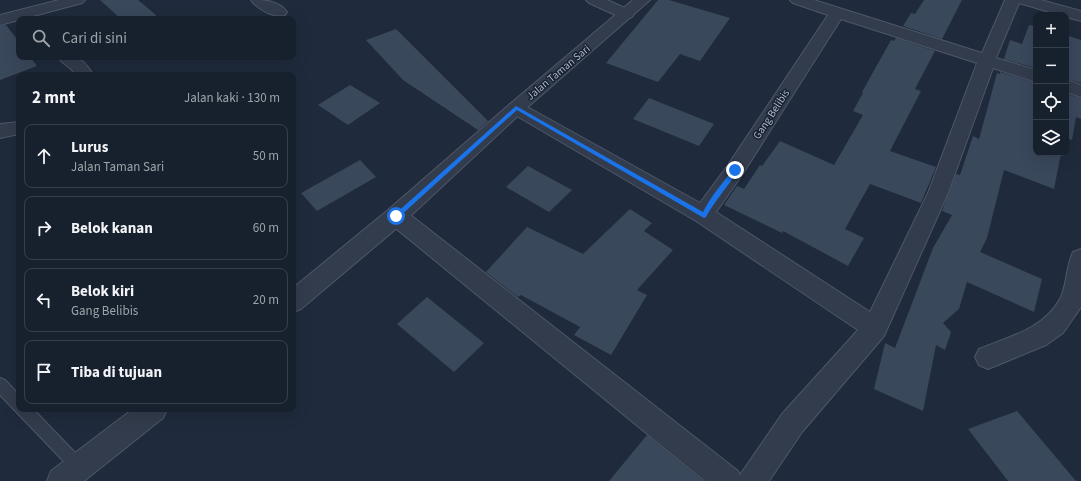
<!DOCTYPE html>
<html lang="id">
<meta charset="utf-8">
<style>
body{margin:0;font-family:"Source Sans 3",sans-serif;background:#202835;color:#f1f3f6}
.controls{position:absolute;right:12px;top:12px;display:grid;overflow:hidden;border-radius:8px;box-shadow:0 4px 16px #0002}
.controls button{width:36px;height:36px;display:grid;place-items:center;padding:0;border:0;border-bottom:1px solid #363e49;background:#17202d;color:#f1f3f6;font:20px sans-serif}
.stop{position:absolute;width:12px;height:12px;margin:-9px;border:3px solid #1a73e8;border-radius:50%;background:#fff}
.stop.end{background:#1a73e8;border-color:#fff;box-shadow:0 1px 4px #0008}
.list{margin:0;padding:0;list-style:none}
h2{display:flex;justify-content:space-between;align-items:center;height:52px;margin:0;padding:0 16px;font-size:17px}
h2 small{font-size:13px;font-weight:400;color:#9ea3aa}
.list li{display:grid;grid-template-columns:26px 1fr auto;gap:12px;align-items:center;box-sizing:border-box;height:64px;margin:0 8px 8px;padding:0 8px;border:1px solid #363e49;border-radius:8px}
.list b{display:block;font-size:15px;white-space:nowrap}
.list p{margin:0;font-size:13px;white-space:nowrap;color:#9ea3aa}
.list em{font-size:13px;font-style:normal;color:#9ea3aa}
.icon{flex:none;width:22px;height:22px;fill:none;stroke:currentColor;stroke-width:2;stroke-linecap:round;stroke-linejoin:round}
.map{position:relative;flex:none;width:1081px;height:481px;overflow:hidden}
.search{position:absolute;background:#17202d;box-shadow:0 4px 16px #0002;left:16px;top:16px;width:280px;height:44px;display:flex;align-items:center;gap:10px;box-sizing:border-box;padding:0 14px;border-radius:8px;color:#9ea3aa;font-size:15px}
.panel{position:absolute;background:#17202d;box-shadow:0 4px 16px #0002;left:16px;top:72px;width:280px;height:340px;border-radius:8px}
.map>svg:first-child{display:block}
</style>
<div class="map">
<svg width="1081" height="481" viewBox="0 0 1081 481">
<rect width="100%" height="100%" fill="#1f2a3c"/>
<g fill="#3a485c">
<path d="M100,0H138L156,15L154,19H121Z"/>
<path d="M658,0H669L730,18L700,61L680,54L658,82L606,63Z"/>
<path d="M924,0H962L942,39L903,26L911,13L915,14Z"/>
<path d="M6,25L19,42V57H30L37,66L0,80V26Z"/>
<path d="M1029,25L1036,26V68L1004,59L1010,40L1022,44Z"/>
<path d="M396,29L488,121L478,130L403,80L366,40Z"/>
<path d="M1066,35L1081,40V83L1066,79Z"/>
<path d="M896,38L935,51L915,89L921,91L890,151L936,167L921,203L870,184L845,229L864,238L848,266L783,231L782,233L724,205L737,186L744,189L760,165L762,166L780,141L834,165L863,115L853,111L863,93L862,92L891,40L894,41Z"/>
<path d="M1000,72L1036,83V153H1061L1054,189L1004,170L987,238L980,252L1042,279L1034,312L967,282L959,309L943,323L951,332L945,350L936,345L923,411L874,389L885,343L895,348L933,248L952,215L942,211L956,174L960,175L973,136L979,139L997,73L1000,74Z"/>
<path d="M350,85L380,103L348,125L318,105Z"/>
<path d="M1066,94L1081,98V119L1076,117L1072,140L1066,138Z"/>
<path d="M649,98L714,124L699,146L633,119Z"/>
<path d="M360,160L376,177L317,211L301,193Z"/>
<path d="M528,166L572,190L549,212L506,187Z"/>
<path d="M630,209L652,223L644,231L673,250L637,290L647,295L611,355L574,335L580,327L521,295L518,297L486,272L527,227L583,254Z"/>
<path d="M427,297L484,343L454,372L397,324Z"/>
<path d="M1017,411L1028,424L1076,481H1008L968,429Z"/>
<path d="M647,435L703,481H609Z"/>
</g>
<g fill="none" stroke-linecap="round" stroke-linejoin="round">
<g stroke="#4e5767" stroke-width="2">
<path id="service" d="M0,378L5,380L19,395V409H33L84,462L87,467L84,472L79,475L74,472L0,395Z"/>
</g>
<g stroke="#4e5767" stroke-width="2">
<g id="minor">
<path d="M59,0H85L82,3L0,25V15Z"/>
<path d="M251,0C264,0 278,0 287,12L285,15C274,18 257,9 251,0Z"/>
<path d="M586,0H607L632,11L634,14L632,17L626,19L620,17L589,3Z"/>
<path d="M790,0H814L982,53L1005,0H1041L1081,11V21L1066,17V15H1060L1019,3L996,58L1036,70V82L993,68L948,193L884,336L802,432L769,481H705L388,222L385,216L388,210L396,208L404,210L738,471L740,475L782,414L858,330L696,221L510,112L507,108L510,104L516,102L522,104L700,203L728,165L828,15L793,3ZM841,19L977,63L928,193L870,312L716,212L742,175Z"/>
<path d="M58,57C77,57 81,56 92,73L91,75H73L74,73C70,66 62,64 58,57Z"/>
<path d="M1066,80L1081,85V97L1066,92Z"/>
<path d="M19,122V134L0,138V124Z"/>
<path d="M1081,249V307L1063,333L1046,345L988,369L979,365L975,357L979,349C1008,337 1044,329 1060,299C1067,286 1066,266 1073,252Z"/>
</g>
</g>
<g stroke="#4e5767" stroke-width="2">
<g id="tertiary">
<path d="M633,0H650L522,112L404,222L301,309L293,312V288L388,210L510,104Z"/>
<path d="M133,409H167L163,418L84,481H47L51,471Z"/>
</g>
</g>
<use href="#service" fill="#333c4c" fill-rule="evenodd"/>
<use href="#minor" fill="#333c4c" fill-rule="evenodd"/>
<use href="#tertiary" fill="#333c4c" fill-rule="evenodd"/>
</g>
<path fill="#1a73e8" d="M516,106L703,212C711,196 723,183 733,169H737L738,170C728,187 715,200 706,217L704,218L517,110L398,218H394V215Z"/>
<g text-anchor="middle" stroke-width="3" stroke-linejoin="round" paint-order="stroke">
<g font-size="11" fill="#aeb7c8" stroke="#182131">
<text transform="translate(558 72) rotate(-40)" y="4">Jalan Taman Sari</text>
<text transform="translate(771 114) rotate(-57)" y="4">Gang Belibis</text>
</g>
</g>
</svg>
<div class="controls">
<button>+</button>
<button>−</button>
<button><svg class="icon" aria-label="locate" viewBox="0 0 24 24"><circle cx="12" cy="12" r="6"/><path d="M12 2v4M12 18v4M2 12h4M18 12h4"/></svg></button>
<button><svg class="icon" aria-label="layers" viewBox="0 0 24 24"><path d="M12 4l9 5-9 5-9-5zM3 14l9 5 9-5"/></svg></button>
</div>
<div class="stop" style="left:396px;top:216px"></div>
<div class="stop end" style="left:735px;top:170px"></div>
<div class="search"><svg class="icon" aria-label="search" viewBox="0 0 24 24"><circle cx="10" cy="10" r="6"/><path d="M15 15l6 6"/></svg>Cari di sini</div>
<section class="panel">
<h2>2 mnt<small>Jalan kaki · 130 m</small></h2>
<ul class="list">
<li><svg class="icon" aria-label="ahead" viewBox="0 0 24 24"><path d="M12 20V5M6 11l6-6 6 6"/></svg><div><b>Lurus</b><p>Jalan Taman Sari</p></div><em>50 m</em></li>
<li><svg class="icon" aria-label="right" viewBox="0 0 24 24"><path d="M7 20v-9h11M14 6l5 5-5 5"/></svg><div><b>Belok kanan</b></div><em>60 m</em></li>
<li><svg class="icon" aria-label="left" viewBox="0 0 24 24"><path d="M17 20v-9H6M10 6l-5 5 5 5"/></svg><div><b>Belok kiri</b><p>Gang Belibis</p></div><em>20 m</em></li>
<li><svg class="icon" aria-label="arrive" viewBox="0 0 24 24"><path d="M6 21V4h12l-3 4 3 4H6"/></svg><div><b>Tiba di tujuan</b></div></li>
</ul>
</section>
</div>
